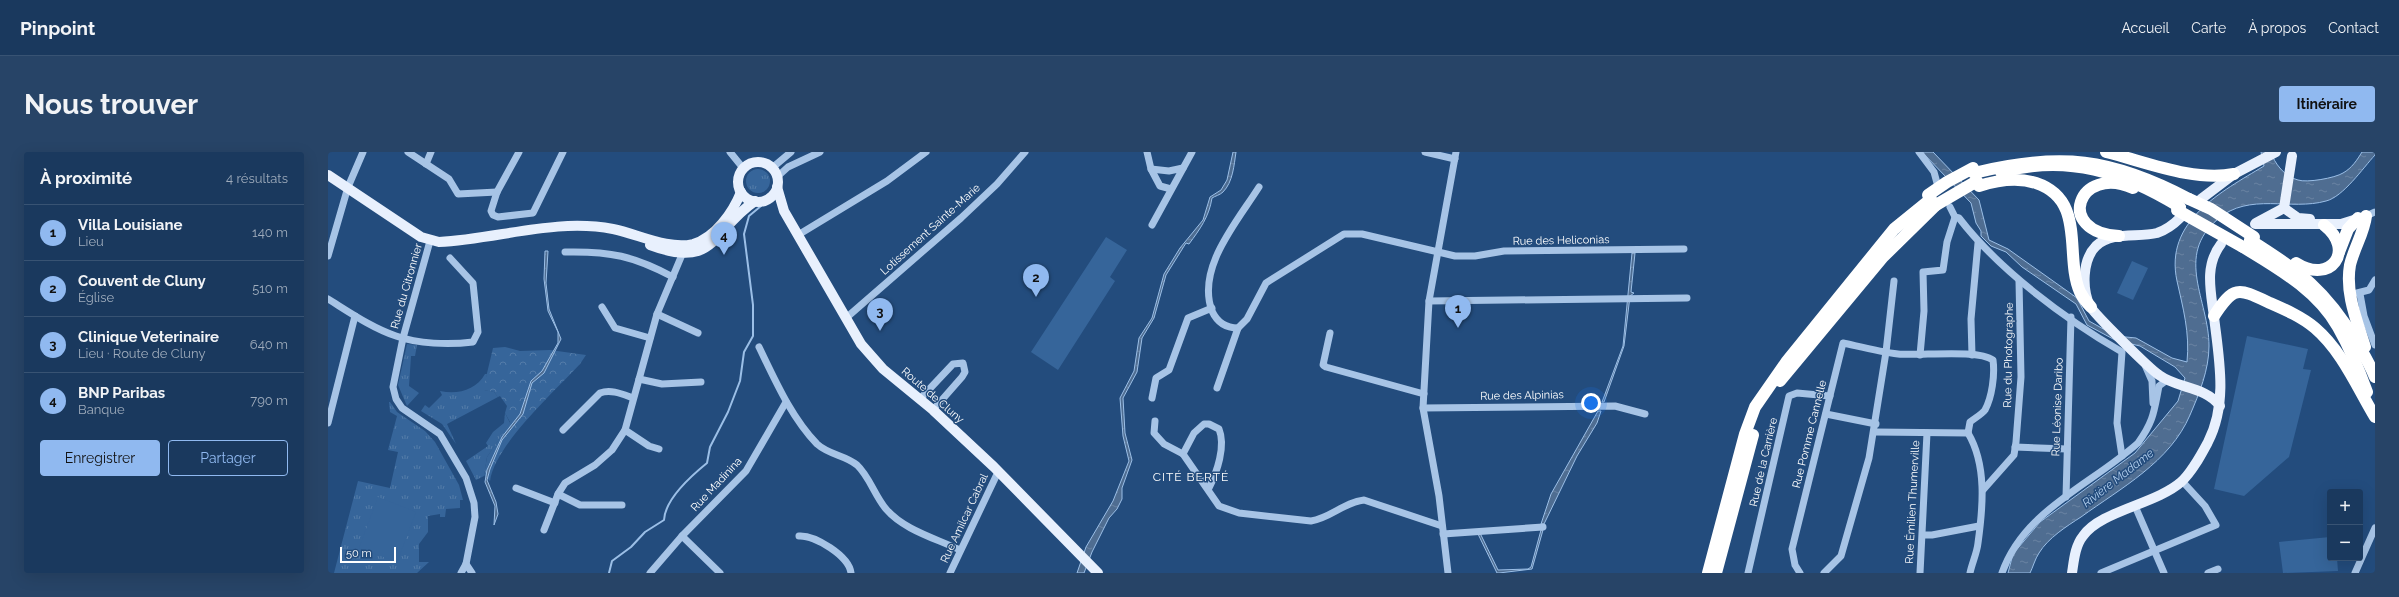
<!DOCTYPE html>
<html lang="fr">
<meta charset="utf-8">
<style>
body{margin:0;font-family:Raleway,sans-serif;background:#274467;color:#f1f3f6}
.controls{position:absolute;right:12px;bottom:12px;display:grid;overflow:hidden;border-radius:4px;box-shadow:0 4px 16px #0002}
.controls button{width:36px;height:36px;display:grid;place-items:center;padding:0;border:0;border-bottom:1px solid #385373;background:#1a395e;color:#f1f3f6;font:20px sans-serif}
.scale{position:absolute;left:12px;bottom:10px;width:56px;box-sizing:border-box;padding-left:4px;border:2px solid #fff;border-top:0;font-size:11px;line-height:14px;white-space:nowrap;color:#fff;-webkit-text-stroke:3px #234c7d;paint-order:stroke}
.you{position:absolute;left:1263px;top:251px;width:14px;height:14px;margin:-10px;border:3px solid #fff;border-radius:50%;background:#1a73e8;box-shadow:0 0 0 6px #1a73e833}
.badge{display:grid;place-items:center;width:26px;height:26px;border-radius:50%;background:#90b9f0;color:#111;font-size:13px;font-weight:700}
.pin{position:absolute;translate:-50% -33px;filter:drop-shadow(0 1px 2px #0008)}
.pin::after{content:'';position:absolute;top:21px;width:14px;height:12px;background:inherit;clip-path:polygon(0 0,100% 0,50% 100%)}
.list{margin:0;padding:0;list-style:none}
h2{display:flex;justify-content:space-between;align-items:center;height:52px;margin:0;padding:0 16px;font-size:17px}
h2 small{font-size:13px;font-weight:400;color:#9facbc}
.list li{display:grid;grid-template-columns:26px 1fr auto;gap:12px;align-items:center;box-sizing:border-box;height:56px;padding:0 16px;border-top:1px solid #385373}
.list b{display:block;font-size:15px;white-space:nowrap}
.list p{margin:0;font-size:13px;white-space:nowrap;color:#9facbc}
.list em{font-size:13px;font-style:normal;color:#9facbc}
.actions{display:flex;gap:8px;padding:12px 16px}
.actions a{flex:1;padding:9px 0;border:1px solid #90b9f0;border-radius:4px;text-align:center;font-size:14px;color:#90b9f0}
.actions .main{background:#90b9f0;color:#111}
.map{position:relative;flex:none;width:2047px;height:421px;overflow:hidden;border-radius:4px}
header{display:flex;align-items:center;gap:24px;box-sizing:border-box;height:56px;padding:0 20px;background:#1a395e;border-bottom:1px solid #385373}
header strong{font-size:19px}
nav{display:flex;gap:22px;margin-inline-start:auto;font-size:14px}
.intro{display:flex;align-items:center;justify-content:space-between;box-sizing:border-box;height:96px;padding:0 24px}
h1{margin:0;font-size:28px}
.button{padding:10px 18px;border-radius:4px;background:#90b9f0;color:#111;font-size:14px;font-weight:700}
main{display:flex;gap:24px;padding:0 24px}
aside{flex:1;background:#1a395e;border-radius:4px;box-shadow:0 4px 16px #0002}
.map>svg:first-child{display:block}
</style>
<header>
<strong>Pinpoint</strong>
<nav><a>Accueil</a><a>Carte</a><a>À propos</a><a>Contact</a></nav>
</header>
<div class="intro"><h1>Nous trouver</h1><a class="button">Itinéraire</a></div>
<main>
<aside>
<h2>À proximité<small>4 résultats</small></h2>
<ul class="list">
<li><span class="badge">1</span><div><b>Villa Louisiane</b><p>Lieu</p></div><em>140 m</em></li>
<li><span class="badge">2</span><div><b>Couvent de Cluny</b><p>Église</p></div><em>510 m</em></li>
<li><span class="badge">3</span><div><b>Clinique Veterinaire</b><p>Lieu · Route de Cluny</p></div><em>640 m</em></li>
<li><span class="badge">4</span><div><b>BNP Paribas</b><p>Banque</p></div><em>790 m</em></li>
</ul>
<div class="actions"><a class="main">Enregistrer</a><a>Partager</a></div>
</aside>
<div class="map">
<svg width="2047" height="421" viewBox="0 0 2047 421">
<defs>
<pattern id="grass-tufts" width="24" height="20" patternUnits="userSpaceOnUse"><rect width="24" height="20" fill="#36659a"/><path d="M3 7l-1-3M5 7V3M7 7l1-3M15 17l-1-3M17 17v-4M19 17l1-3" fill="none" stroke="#547ca9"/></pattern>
<pattern id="forest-crowns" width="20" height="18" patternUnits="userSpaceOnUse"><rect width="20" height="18" fill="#36659a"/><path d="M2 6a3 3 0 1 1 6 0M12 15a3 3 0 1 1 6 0" fill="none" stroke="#547ca9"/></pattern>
<pattern id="water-ripples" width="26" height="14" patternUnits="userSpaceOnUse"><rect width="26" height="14" fill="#4f6d91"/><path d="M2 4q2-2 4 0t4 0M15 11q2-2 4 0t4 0" fill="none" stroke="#6983a2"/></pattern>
</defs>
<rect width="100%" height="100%" fill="#234c7d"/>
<g fill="url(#grass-tufts)">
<circle cx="430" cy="29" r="12"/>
<path d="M79,192L89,193L87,204H83L81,234L91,241L79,254L70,233Z"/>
<path d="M157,222H159L156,238L166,240L170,245L119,272L128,292L114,272L93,259L97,253L101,256L114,243L112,239C130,243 148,238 157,222Z"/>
<path d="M61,250H62L69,260L97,279L107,290L131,333L135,348H132V356L118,357L117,365H112V362L100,364V380L91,392V410H101L89,421H6L30,329L62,336L70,300L60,298L69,264L62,260Z"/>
<path d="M177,261L182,271L159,305L156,324L148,328L138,309L160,294L158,291L165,280L176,271Z"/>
</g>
<path fill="url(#forest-crowns)" d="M177,195L192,199L222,198L258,203L252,212C226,240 167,293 162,329L156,323L159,305L182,270L177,261L179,254L172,244L170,245L166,240L155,238L165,196Z"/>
<g fill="#36659a">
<path d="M778,85L799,98L782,125L787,129L730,218L703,200Z"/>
<path d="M1804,109L1820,116L1805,148L1789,141Z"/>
<path d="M1919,184L1980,197L1975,217L1983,218L1961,305L1916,344L1886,337Z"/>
<path d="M50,345L88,360L69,410L31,396Z"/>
<path d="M2002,385V406H2009L2010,419L1955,421L1951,390Z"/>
</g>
<g fill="url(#water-ripples)" stroke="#9bbfe7">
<path d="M905,0H908C906,13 905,30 895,40C892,43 887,44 884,46C881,65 872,77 861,92L858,91L838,123L826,166L814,186L809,220L795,246L797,281L804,308L794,336V347L789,357L781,366L764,400L756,421H749L758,395L785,349L801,309L795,284L792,246L806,219L811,186L824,166L836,122L852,96L875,68L882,45L893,38L899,28Z"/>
<path d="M1594,0H1605L1651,48L1661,88L1680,97L1749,146L1761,169L1788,184L1808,186L1844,206L1859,210C1862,181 1855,156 1849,129C1836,69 1893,40 1936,14L1933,0H1943C1946,11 1957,25 1970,28C1979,31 2007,26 2015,21C2024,16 2029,8 2034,0H2047V3C2035,16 2015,45 1998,49C1963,59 1921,40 1890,67C1846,104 1881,148 1881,194C1881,218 1871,242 1862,263C1842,310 1793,336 1753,365C1739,374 1720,386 1711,401C1707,407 1705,415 1702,421H1680L1685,402L1712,370L1807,301L1850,249L1857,226L1847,215L1812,194L1787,188L1759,173L1748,152L1694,115L1678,100L1663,94L1653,84V79L1648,71L1643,51Z"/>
<path d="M217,99H220L218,131L221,157L233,187L216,221L204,231L195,262L174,288L162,317L159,328L168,350L170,362L166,373L167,354L157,330L159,318L174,285L192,262L203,229L214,219L230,191V180L220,159L216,127Z"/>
<path d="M1304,101H1307L1303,140L1306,141L1302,144L1296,194L1276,250H1274L1295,194Z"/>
<path d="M1270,259H1273L1269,271L1249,304L1216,372H1213L1223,342Z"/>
<path d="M1213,378H1215L1204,417L1171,421H1169L1150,382L1152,381L1170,418L1200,417L1203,415Z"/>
</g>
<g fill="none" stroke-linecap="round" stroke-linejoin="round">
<path stroke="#9bbfe7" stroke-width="2" d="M281,421L284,409L303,395L317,380L336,368C337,347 363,324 379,311L382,295L400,260L412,229L416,200L425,184V153L416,82L421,64L433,54"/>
<g stroke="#a7c4e6" stroke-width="7">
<path d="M80,0L121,27L130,42L169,40"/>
<path d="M191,0L169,40L163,59L165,63L170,65L205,61L235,0"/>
<path d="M402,0L415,16"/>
<path d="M819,0L823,17L832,34L843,37"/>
<path d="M1097,0L1127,7"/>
<path d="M1591,0L1606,20L1609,31"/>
<path d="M98,12L103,0"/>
<path d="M444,16L463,0"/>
<path d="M823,17L841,19L855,16"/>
<path d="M449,25L460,15L492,0"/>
<path d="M931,35C909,70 868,116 884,159C889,170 898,176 910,176L919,167L938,131L1016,82H1034L1127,104H1147L1176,99L1356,97"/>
<path d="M1622,55L1627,65L1631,66C1671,118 1737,167 1794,200L1789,271L1794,304"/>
<path d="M2038,64L2047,60"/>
<path d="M824,73L864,0"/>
<path d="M470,83L559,29L598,0"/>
<path d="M102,89L75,186L65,235L68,247L74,256L112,282L138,326L146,351L147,365L138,412L133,421"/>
<path d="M237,100C282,99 306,104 345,125"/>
<path d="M0,104L20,35L35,0"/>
<path d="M2029,141L2041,138L2047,128"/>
<path d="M2032,142L2036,164L2047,193"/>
<path d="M0,147C21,160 44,176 68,184C90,192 121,193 145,190L150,180L145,131L122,106"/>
<path d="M1101,149L1359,146"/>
<path d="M274,155L287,176L322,186"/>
<path d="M329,162L370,181"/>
<path d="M518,166L633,66L669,32L697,0"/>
<path d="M1002,181L995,213L998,215L1096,242"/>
<path d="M431,195C447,228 463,265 489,292C501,303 517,303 529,313C541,324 547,344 558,357C576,378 607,386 632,398"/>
<path d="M1592,203L1596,159L1595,120L1615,118L1619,90L1627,65"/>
<path d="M1644,203L1643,167L1650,91"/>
<path d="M1817,213L1824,229L1825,251"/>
<path d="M311,227L334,232L373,230"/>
<path d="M889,236L910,176"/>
<path d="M824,246L828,226L841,218L860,166L884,156"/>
<path d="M592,247L625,212L635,211L637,220L634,225L605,258"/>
<path d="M1095,256L1287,254L1317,262"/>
<path d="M1498,262L1548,272"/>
<path d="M827,269L826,281L836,292L855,302L891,354L911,361L983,369C1003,366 1016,350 1036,348L1114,374"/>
<path d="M0,271L27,164"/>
<path d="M235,278L272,241C283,237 294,242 305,246"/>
<path d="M297,278L321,294L331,297"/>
<path d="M1547,280L1640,281"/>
<path d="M1640,281C1659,313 1655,355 1650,391C1649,401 1644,411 1642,421"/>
<path d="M1687,295L1739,297"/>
<path d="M855,302L866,281L876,272H881L891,277C898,294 889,320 881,336"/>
<path d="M188,336L227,351"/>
<path d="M1655,338L1686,303L1688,290L1693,225L1691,129"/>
<path d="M230,342L252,353H294"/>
<path d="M1738,345L1743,165"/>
<path d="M1807,354L1836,421"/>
<path d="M216,378L230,342L237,331L267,313L284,298L297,278L329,162L356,98"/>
<path d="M1115,382L1215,375"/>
<path d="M1595,383H1604L1651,374"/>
<path d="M354,384L392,421"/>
<path d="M471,384C487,383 521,404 523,421"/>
<path d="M138,412L144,421"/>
<path d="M322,421L354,384L418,319L458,250"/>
<path d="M622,421L670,320"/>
<path d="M1120,421L1111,344L1095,256L1101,149L1128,0"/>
<path d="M1420,421L1461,244L1469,241L1502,244"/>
<path d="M1472,421L1467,413L1464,397L1515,191C1533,195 1552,200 1570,202C1592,204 1650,197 1665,208C1667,223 1664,245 1657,258C1654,262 1647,266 1642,270L1640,281"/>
<path d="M1496,421L1513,404L1541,306L1558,200L1566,129"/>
<path d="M1592,421L1599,281"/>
<path d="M1674,421C1696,358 1763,333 1810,291C1826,269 1826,259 1831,234L1839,228"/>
<path d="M1773,421L1888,373L1877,354L1854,329"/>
<path d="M1880,421L1890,417"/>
<path d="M2027,421L2047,376"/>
</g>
<g stroke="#e8f0fd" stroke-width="10">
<circle cx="430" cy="30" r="20"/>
<path d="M0,23L93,85L111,90C170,87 227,66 285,77C310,82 340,98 365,92C387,86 405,60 413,40"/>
<path d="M449,35L456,59L533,192L555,217L605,258L666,315L770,421"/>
<path d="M1873,47L1906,22L1948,0"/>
<path d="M1956,56L1970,66L1982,67"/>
<path d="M1956,56L1964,4"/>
<path d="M1852,66C1846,72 1838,78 1829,81C1810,86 1784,79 1768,94C1754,108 1754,137 1762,154C1766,162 1822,217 1831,223C1850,237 1877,234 1892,254"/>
<path d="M1928,71L1956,56"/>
<path d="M1927,72H2013L2029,67"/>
<path d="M322,93C388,118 383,79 427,49"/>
<path d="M1744,421C1746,408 1747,394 1755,384C1772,359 1828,352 1853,330C1864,320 1873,303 1880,290C1900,251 1891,207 1886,165C1883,140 1876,114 1893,92"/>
</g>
<g stroke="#fff" stroke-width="12">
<path d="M1778,0C1818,10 1866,30 1906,22"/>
<path d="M1673,20C1740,2 1795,20 1852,55"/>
<path d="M1646,21C1732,0 1783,6 1861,47"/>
<path d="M1651,34C1670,28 1689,25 1708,31C1759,48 1736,104 1752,140C1755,146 1759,151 1763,155"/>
<path d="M1791,84C1726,80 1750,12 1805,36"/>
<path d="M1922,88C1972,119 1998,139 2028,189C2035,201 2042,212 2047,225"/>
<path d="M1915,95C1951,117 1989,138 2010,175C2022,196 2031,218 2039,240"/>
<path d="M2011,100L2020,77L2030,66"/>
<path d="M1968,111C2003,133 2028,98 1996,73"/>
<path d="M1886,164C1906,133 1910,136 1942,151C1958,158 1974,165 1987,176C2014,199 2029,235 2047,265"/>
<path d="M2037,195C2029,169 2017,141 2022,113C2026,96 2036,81 2038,64"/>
<path d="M1452,229L1555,105L1608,53"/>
<path d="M1380,421L1417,282L1427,255L1459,209L1566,77L1603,47"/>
<path d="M1388,421L1425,283"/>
</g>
<g stroke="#fff" stroke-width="12">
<path d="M1600,43L1619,30L1645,16"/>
<path d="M1861,47L1883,57L1926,85"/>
<path d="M1608,53L1649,29"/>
<path d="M1849,58L1915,95"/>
</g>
</g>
<g text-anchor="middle" stroke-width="3" stroke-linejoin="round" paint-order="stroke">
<g font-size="11" fill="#fff" stroke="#234c7d">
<text transform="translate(602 77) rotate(-42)" y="4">Lotissement Sainte-Marie</text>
<text transform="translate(1233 88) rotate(-1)" y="4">Rue des Heliconias</text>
<text transform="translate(78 134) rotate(-74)" y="4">Rue du Citronnier</text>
<text transform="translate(1680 203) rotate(-89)" y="4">Rue du Photographe</text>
<text transform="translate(605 243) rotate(41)" y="4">Route de Cluny</text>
<text transform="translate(1194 243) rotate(-1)" y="4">Rue des Alpinias</text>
<text transform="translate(1729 255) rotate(-88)" y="4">Rue Léonise Daribo</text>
<text transform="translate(1481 282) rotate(-76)" y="4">Rue Pomme Cannelle</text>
<text transform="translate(1435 310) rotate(-77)" y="4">Rue de la Carrière</text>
<text transform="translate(388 332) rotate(-47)" y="4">Rue Madinina</text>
<text transform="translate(1584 350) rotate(-87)" y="4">Rue Émilien Thumerville</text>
<text transform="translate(636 366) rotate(-65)" y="4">Rue Amilcar Cabral</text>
</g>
<g font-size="12" letter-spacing="1" fill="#fff" stroke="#234c7d">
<text x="863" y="329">CITÉ BERTÉ</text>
</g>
<g font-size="12" font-style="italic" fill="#b2ceed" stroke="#234c7d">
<text transform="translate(1790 326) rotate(-38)" y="4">Rivière Madame</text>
</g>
</g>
</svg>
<div class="controls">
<button>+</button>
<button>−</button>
</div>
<div class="scale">50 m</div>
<div class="you"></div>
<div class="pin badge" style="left:1130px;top:176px">1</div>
<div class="pin badge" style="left:708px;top:145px">2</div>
<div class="pin badge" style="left:552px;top:179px">3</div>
<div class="pin badge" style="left:396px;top:103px">4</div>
</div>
</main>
